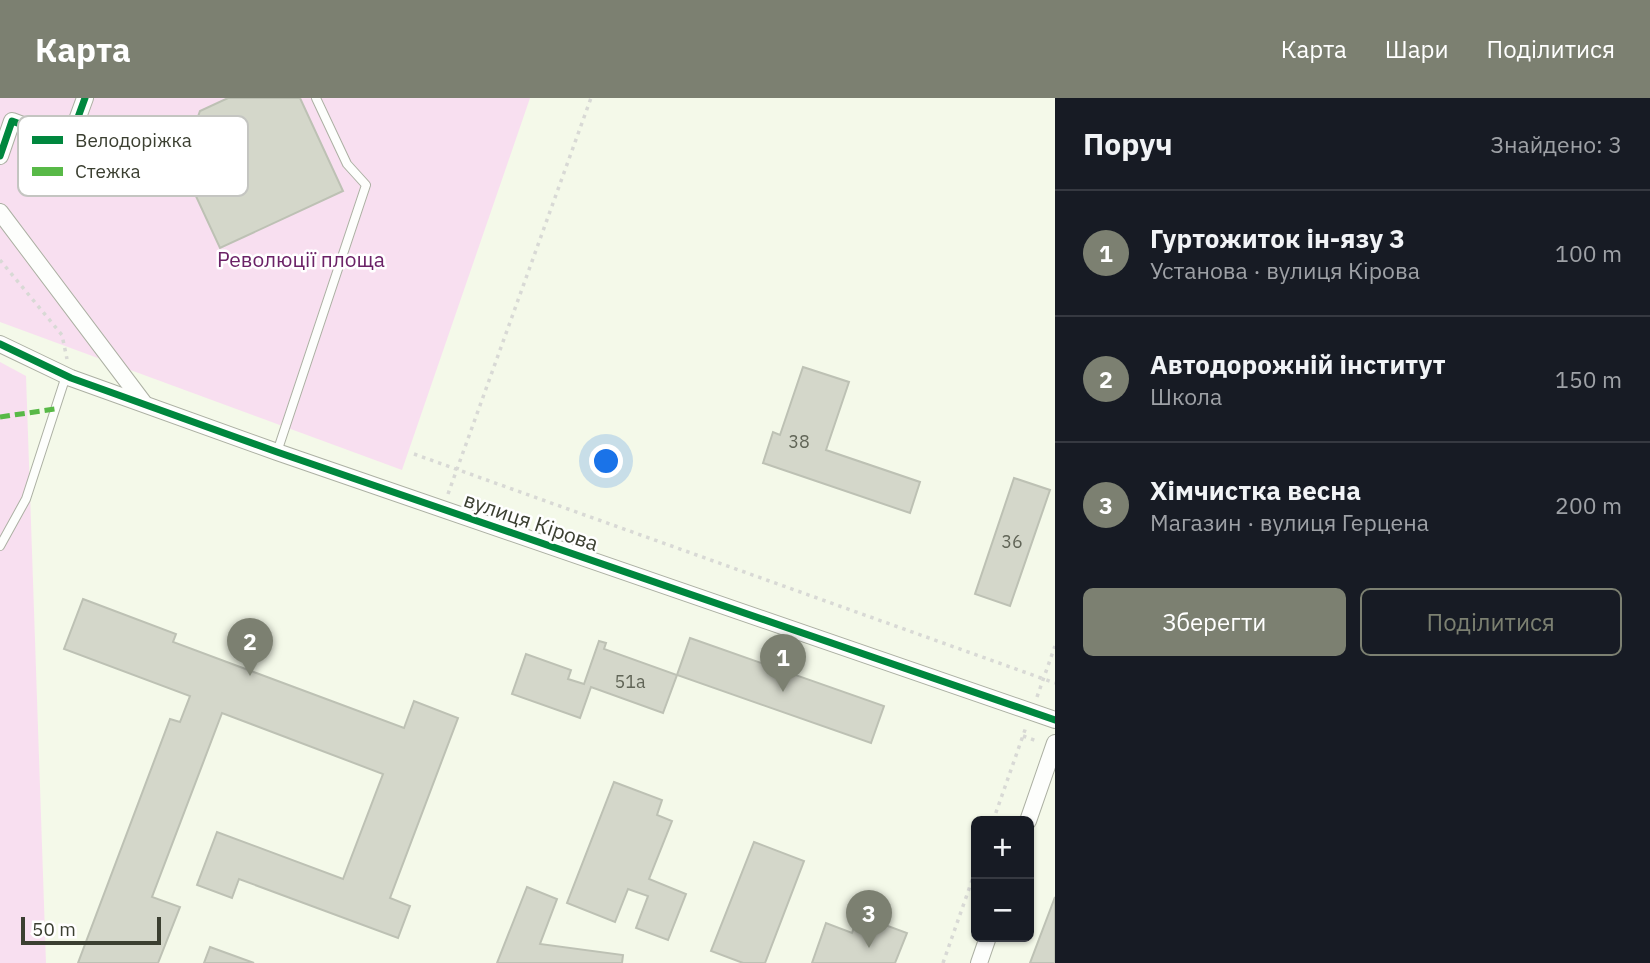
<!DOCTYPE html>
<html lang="uk">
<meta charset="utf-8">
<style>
body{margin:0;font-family:"IBM Plex Sans",sans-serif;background:#20242c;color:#f1f3f6}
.controls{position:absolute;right:21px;bottom:21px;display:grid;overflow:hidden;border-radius:10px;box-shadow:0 2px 5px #0004}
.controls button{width:63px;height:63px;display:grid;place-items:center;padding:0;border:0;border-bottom:2px solid #363941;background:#171b24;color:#f1f3f6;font:35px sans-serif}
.scale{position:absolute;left:21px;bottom:18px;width:140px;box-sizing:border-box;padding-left:7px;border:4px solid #3b3f31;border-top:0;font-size:19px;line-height:24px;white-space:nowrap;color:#3b3f31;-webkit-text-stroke:5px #fff;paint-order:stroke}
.you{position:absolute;left:607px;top:364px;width:24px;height:24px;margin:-18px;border:5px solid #fff;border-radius:50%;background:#1a73e8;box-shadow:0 0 0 10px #1a73e833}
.badge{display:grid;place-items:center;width:46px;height:46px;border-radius:50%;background:#7c8071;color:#fff;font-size:23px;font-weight:700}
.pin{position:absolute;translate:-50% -58px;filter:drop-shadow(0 2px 4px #0008)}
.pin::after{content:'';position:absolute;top:37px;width:24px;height:21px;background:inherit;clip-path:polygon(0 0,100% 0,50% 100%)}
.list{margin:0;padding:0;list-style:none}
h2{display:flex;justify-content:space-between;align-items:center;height:91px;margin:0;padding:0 28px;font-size:30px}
h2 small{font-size:23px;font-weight:400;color:#9ea1a6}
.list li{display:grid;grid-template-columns:46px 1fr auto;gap:21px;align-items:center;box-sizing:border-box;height:126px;padding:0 28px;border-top:2px solid #363941}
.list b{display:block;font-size:26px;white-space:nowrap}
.list p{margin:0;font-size:23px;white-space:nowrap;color:#9ea1a6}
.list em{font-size:23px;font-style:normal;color:#9ea1a6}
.actions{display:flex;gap:14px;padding:21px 28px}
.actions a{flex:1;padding:16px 0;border:2px solid #7c8071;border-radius:10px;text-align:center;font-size:24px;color:#7c8071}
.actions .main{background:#7c8071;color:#fff}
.map{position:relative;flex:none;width:1055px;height:865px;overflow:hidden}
header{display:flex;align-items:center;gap:42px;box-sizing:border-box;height:98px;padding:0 35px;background:#7c8071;color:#fff}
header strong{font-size:33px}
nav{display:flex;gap:38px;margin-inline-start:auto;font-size:24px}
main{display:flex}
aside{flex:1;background:#171b24}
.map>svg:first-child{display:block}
</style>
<header>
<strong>Карта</strong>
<nav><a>Карта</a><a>Шари</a><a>Поділитися</a></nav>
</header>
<main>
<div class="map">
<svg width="1055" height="865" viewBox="0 0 1055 865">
<rect width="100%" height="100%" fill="#f4f9e9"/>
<g fill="#f8dff0">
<path d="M0,0H530L402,372L0,224Z"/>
<path d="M0,264L26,278L46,865H0Z"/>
</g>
<g fill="#d4d7ca" stroke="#bdc1b4" stroke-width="2">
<path d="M228,0H300L343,93L220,150L181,66L200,13Z"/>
<path d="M803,269L849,284L826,352L920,384L910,415L763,365L773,334L780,337Z"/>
<path d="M1014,380L1050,392L1010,508L975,496Z"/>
<path d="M83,501L176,536L173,544L404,630L414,603L458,620L390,800L410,808L398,840L239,781L232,800L197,787L217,734L343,781L383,676L222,615L152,799L180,809L158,865H78L170,621L180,624L190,598L64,551Z"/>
<path d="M690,540L884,608L871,645L677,577Z"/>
<path d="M599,543L606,545L604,551L677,577L663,615L591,589L580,620L512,596L526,556L571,572L568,581L584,586Z"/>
<path d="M614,684L662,702L657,717L672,723L649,781L686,796L668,842L636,830L648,798L628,791L615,824L567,805Z"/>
<path d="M754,744L804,763L765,865H743L711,853Z"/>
<path d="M527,789L557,801L540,846L623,857L622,865H497Z"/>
<path d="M1055,799V865H1030Z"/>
<path d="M858,817L907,835L895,865H812L826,825L852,835Z"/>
<path d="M210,849L254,865H204Z"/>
</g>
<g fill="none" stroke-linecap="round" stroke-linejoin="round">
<g stroke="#acb0a3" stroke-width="10">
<g id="lane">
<path d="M277,354L366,87L347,66L316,0"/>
<path d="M0,448L26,401L64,284L71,280"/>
</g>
</g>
<g stroke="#acb0a3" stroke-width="18">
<g id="street">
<path d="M0,58L12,23L69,44L85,0"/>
<path d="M0,114L143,304"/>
<path d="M0,246L71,280L277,354L1055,622"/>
<path d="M1028,723L1055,645"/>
<path d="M979,865L988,839"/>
</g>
</g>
<g stroke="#d8d9d5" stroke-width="3.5" stroke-dasharray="3.5 5" stroke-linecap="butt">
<path d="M0,162L62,237L67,261"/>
<path d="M414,356L1055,585"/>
<path d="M448,396L591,0"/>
<path d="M1037,599L1055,548"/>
<path d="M1023,638L1037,643"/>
<path d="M993,723L1026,629"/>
<path d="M943,865L976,771"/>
</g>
<use href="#lane" stroke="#fdfefc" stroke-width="8"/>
<use href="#street" stroke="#fdfefc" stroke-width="16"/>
<path stroke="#58b947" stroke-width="5" stroke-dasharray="10 5" stroke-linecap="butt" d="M0,319L55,311"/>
<g stroke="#fff" stroke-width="11">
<g id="cycleway">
<path d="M0,58L12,23L69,44L85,0"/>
<path d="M0,246L71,280L277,354L1055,622"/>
</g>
</g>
<use href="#cycleway" stroke="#00873e" stroke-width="7"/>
</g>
<g text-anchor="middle" stroke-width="5" stroke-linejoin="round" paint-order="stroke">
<g font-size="18" fill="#616557">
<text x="799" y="350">38</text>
<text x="1012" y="450">36</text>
<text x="630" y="590">51а</text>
</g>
<g font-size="21" fill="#6b2267" stroke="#fff">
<text x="301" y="169">Революції площа</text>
</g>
<g font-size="21" fill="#3b3f31" stroke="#fff">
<text transform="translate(531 424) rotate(19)" y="7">вулиця Кірова</text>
</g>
</g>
<rect x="18" y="18" width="230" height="80" rx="10" fill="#fff" stroke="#c4c5c1" stroke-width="2"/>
<rect x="32" y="38" width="31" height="8" fill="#00873e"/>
<rect x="32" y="69" width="31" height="9" fill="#58b947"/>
<g font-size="19" fill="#3b3f31">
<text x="75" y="49">Велодоріжка</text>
<text x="75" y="80">Стежка</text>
</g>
</svg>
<div class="controls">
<button>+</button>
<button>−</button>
</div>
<div class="scale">50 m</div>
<div class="you"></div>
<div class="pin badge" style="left:783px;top:594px">1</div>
<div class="pin badge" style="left:250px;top:578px">2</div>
<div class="pin badge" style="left:869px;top:850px">3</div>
</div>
<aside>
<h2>Поруч<small>Знайдено: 3</small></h2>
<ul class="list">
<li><span class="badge">1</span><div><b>Гуртожиток ін-язу 3</b><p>Установа · вулиця Кірова</p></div><em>100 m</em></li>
<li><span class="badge">2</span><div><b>Автодорожній інститут</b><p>Школа</p></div><em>150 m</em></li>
<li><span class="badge">3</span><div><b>Хімчистка весна</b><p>Магазин · вулиця Герцена</p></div><em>200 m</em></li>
</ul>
<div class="actions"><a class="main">Зберегти</a><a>Поділитися</a></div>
</aside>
</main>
